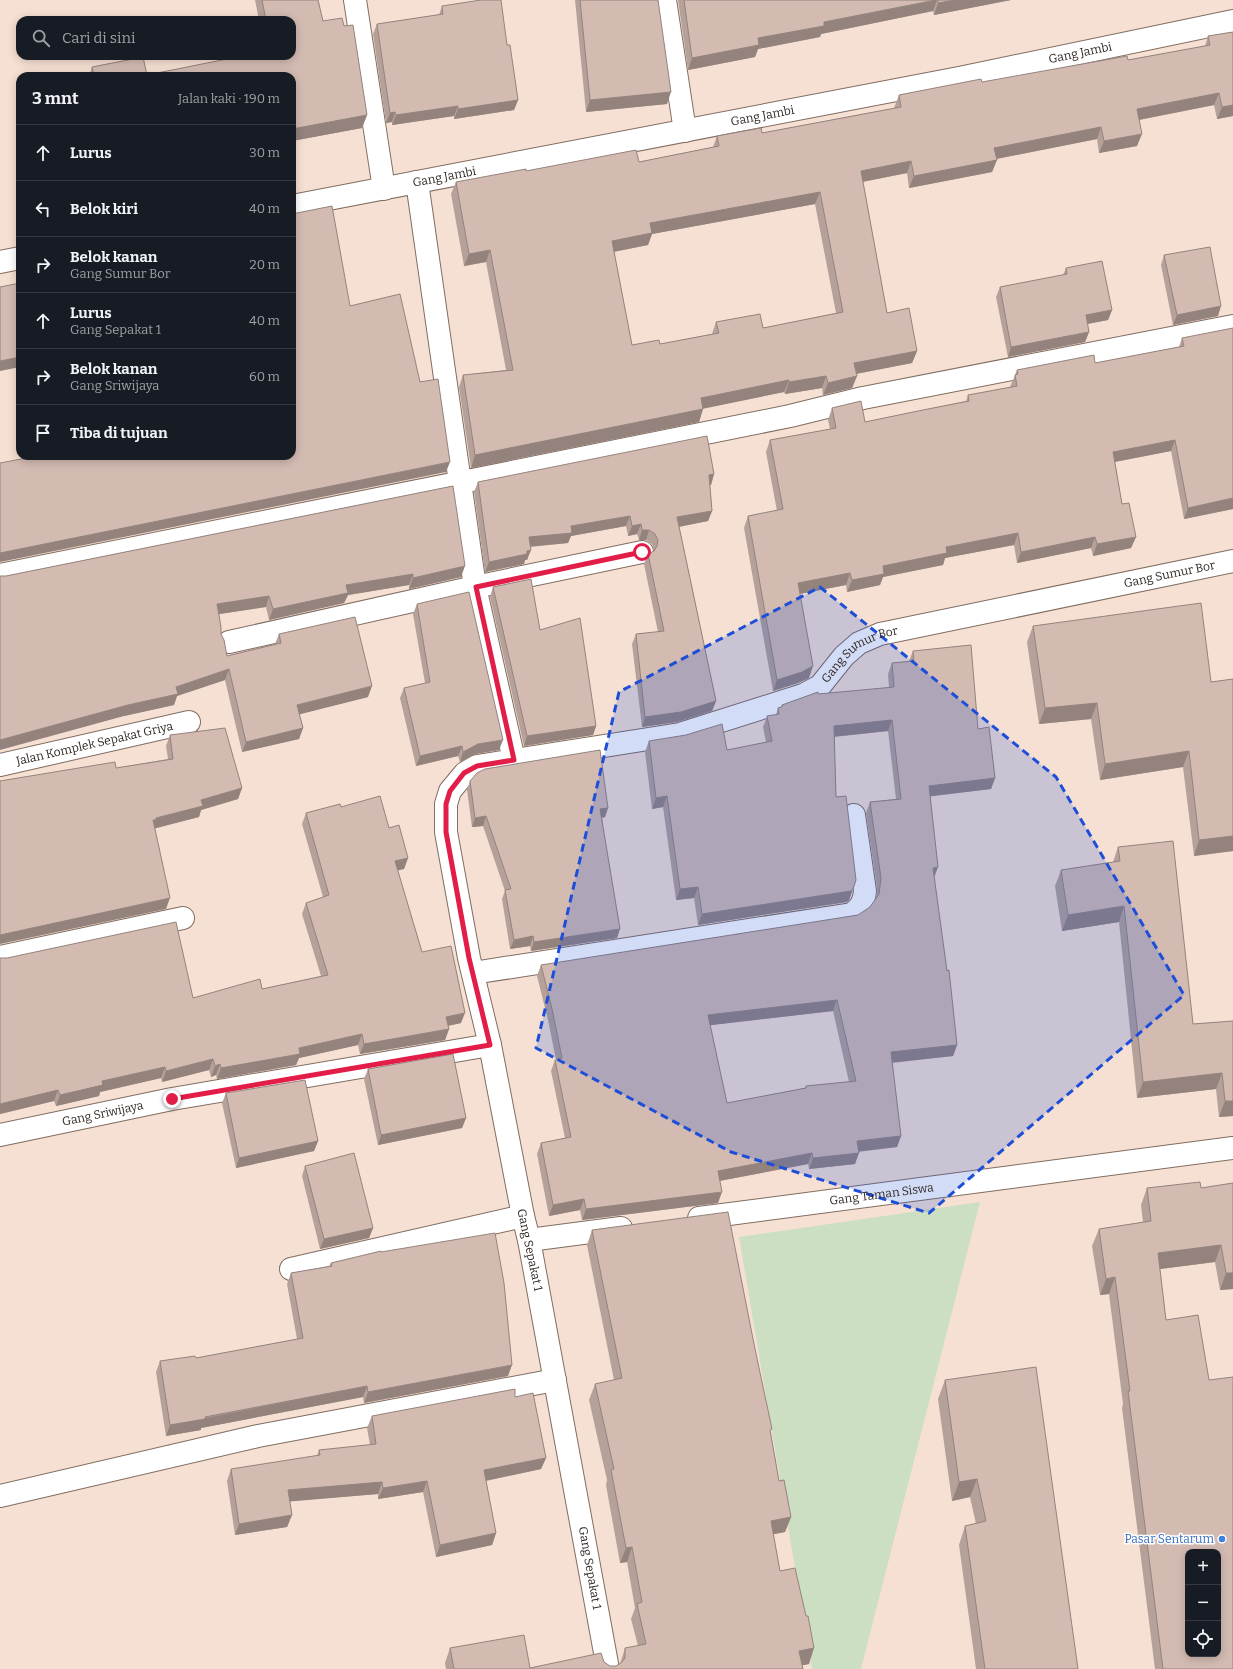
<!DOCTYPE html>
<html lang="id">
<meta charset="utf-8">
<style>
body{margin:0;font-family:Bitter,serif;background:#242831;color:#f1f3f6}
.controls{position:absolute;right:12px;bottom:12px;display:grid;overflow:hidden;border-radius:8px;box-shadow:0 2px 10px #0003}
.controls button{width:36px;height:36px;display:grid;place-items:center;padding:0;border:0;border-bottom:1px solid #363941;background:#171b24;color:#f1f3f6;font:20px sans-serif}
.stop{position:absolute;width:12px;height:12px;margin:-9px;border:3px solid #e11d48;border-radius:50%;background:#fff}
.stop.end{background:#e11d48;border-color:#fff;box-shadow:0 1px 4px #0008}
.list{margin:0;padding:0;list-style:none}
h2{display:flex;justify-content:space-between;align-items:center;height:52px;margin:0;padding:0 16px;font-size:17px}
h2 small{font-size:13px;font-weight:400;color:#9ea1a6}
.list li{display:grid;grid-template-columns:26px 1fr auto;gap:12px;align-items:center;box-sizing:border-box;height:56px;padding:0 16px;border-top:1px solid #363941}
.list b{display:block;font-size:15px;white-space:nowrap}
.list p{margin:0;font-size:13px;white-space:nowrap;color:#9ea1a6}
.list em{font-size:13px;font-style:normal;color:#9ea1a6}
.icon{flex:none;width:22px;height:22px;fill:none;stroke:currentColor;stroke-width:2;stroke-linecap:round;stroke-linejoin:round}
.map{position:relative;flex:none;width:1233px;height:1669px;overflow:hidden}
.search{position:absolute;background:#171b24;box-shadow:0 2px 10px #0003;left:16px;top:16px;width:280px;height:44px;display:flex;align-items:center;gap:10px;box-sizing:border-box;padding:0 14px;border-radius:12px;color:#9ea1a6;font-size:15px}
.panel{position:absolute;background:#171b24;box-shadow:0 2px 10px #0003;left:16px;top:72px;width:280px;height:388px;border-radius:12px}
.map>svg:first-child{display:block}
</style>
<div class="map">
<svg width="1233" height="1669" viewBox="0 0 1233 1669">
<rect width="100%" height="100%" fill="#f6e0d3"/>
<path fill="#cddfc3" d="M980,1202L861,1669H812L739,1237Z"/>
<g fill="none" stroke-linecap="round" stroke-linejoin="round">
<g stroke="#806d61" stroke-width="24">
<g id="minor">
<path d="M355,0L384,189"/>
<path d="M665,0L685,131"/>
<path d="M417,182L475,587L642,552"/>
<path id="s1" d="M292,206L959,78L1233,21"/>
<path d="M0,262L20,258"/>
<path d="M0,575L790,416L863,398L1233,326"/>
<path d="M229,642L475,587L514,760"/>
<path id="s2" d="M0,765L189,722"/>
<path d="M0,957L183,918"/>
<path d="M473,973L852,914C861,907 864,902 865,891L854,815"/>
<path id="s3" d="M0,1135L172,1099L490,1045"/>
<path id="s4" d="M699,1218L1233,1148"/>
<path d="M529,1240L621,1228"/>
<path d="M291,1269L523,1216"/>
<path d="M0,1496L258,1436L555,1380"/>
<path id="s5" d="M608,1669L529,1240L523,1216L490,1045L469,958L446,832V804L450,791L465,773L477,766L680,734L803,695L820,686L844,656L859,643L880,634L1233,561"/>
</g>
</g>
<use href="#minor" stroke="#fff" stroke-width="22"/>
</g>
<g fill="#b5a199" fill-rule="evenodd">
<path d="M255,0H318L323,21L344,26L367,115L362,128L292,141V76H89L92,67L147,75L292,56V20H259Z"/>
<path d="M575,0H658L667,104L586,112Z"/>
<path d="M678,0H1011L934,15L933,11L821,34L820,37L758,49L755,57L688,70Z"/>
<path d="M442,6L507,45L518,100L514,110L454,119V116L392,125V122L386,123L373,34L377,24L439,15Z"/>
<path d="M1233,32V116L1217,119L1214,105L1139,120L1137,146L1099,153L1097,139L997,159L992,172L909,188L907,173L863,182L887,313L917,351L912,363L856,374L857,376L852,388L823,395L822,388L785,394L784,392L703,408V409L699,422L471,468L459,387L463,375L506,370L486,262L464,266L451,194L456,182L526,171L639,162L713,147L717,136L762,133L894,108L899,95L1128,60L1205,46L1208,36ZM815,204L836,313L763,328L716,322L712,334L660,344L632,345L614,252L648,245L652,234Z"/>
<path d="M1164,255L1218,316L1173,325L1161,265Z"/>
<path d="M1066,268L1112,310L1108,320L1087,324L1089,332L1085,342L1008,357L996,297L1000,287L1063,275Z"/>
<path d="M1182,338L1233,509L1184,519L1171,451L1115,462L1122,504L1136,537L1131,548L1093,556L1091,548L1017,563L1014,545L945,558L943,565L883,577L880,585L847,592L846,585L800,594L809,678L798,683L773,691L744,528L748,516L777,511L766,452L770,440L830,429L828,420L832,408L865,422L923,410L966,401L968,395L1010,387L1017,370L1095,363L1179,347Z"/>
<path d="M714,474L711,485H710L712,511L708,521L679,526L716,701L712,711L677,722L642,727L632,644L636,634L658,632L644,564L648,554L654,551L652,544L646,540H639L637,534L628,536L626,526L571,536L568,543L530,547L527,560H525L524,564L485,572L474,492L478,482Z"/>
<path d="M453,486L461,577L409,589V585L348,595L344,603L269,620L266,607L219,614L221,634L227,656L275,644L279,634L368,697L299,714L303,728L299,739L242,752L225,680L177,696L174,705L124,716L6,576Z"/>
<path d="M493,587L540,630L596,726L593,735L524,746L490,597Z"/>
<path d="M417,604L499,750L475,754L460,762L458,756L416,766L400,698L404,688L425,683L413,614Z"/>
<path d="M1033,626L1211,682L1233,679V851L1194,856L1183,767L1100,780L1091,719L1039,724L1027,642Z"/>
<path d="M913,651L978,729L995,778L991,789L930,796L934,877L957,1045L953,1056L892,1063L901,1136L897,1147L858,1152L855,1164L809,1169L808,1164L719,1181L718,1203L582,1220L580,1210L549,1216L537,1154L541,1143L565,1138L551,1071L555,1060H556L548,1020L537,976L541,965L858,915L870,907L876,899L877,889L866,813L870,802L896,799L888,731L834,737L836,797L852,891L849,900L847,902L698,925L694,898L676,900L663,807L652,809L645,752L649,741L727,750L766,742L763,727L767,716L776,715L778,708L781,707L782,705L818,694L889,688L888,674L892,663L909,661ZM833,1011L849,1082L806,1086L805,1088L727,1103L710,1025Z"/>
<path d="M170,735L242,788L238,799L201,810L199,817L154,828L166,909L116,768L168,759L166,746Z"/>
<path d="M470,781L608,808L605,817L602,818L617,938L531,951L530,946L510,949L502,899L505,891L483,826L472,827L467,790Z"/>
<path d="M341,807L389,828L408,858L404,869L397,870L422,952L461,1023L448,1026L449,1029L445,1040L360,1054L358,1045L299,1058L296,1065L217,1079L216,1075L211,1077L209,1070L162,1082L161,1078L100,1092L99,1096L56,1106L54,1101L0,1114V958L193,998L262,989L321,976L302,914L306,903L323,897L302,824L306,813Z"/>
<path d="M1118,847L1193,1024L1233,1021V1116L1219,1117L1216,1089L1137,1098L1119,922L1062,931L1055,886L1061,870L1113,862Z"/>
<path d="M368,1069L466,1118L462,1128L378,1145L364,1079Z"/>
<path d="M226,1093L318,1141L314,1151L236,1168L222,1103Z"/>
<path d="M305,1166L373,1228L369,1238L320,1249L302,1176Z"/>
<path d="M1233,1183V1289L1220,1290L1215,1262L1160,1269L1166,1320L1233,1669H1155L1122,1408L1123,1404L1109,1294L1100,1295L1092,1246L1099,1229L1143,1222L1141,1205L1147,1188H1201Z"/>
<path d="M592,1230L771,1434L779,1481L791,1517L785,1532L773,1534L780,1571L809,1664L802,1665L803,1669H446L445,1663L450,1648L530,1668L604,1662L610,1666H616L620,1664L625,1648L638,1646L631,1619L635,1608L627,1562L620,1563L606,1485L607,1480L589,1400L595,1384L614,1380L587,1245Z"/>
<path d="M381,1252L508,1376L364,1403L363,1397L201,1428V1430L166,1436L156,1372L160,1361L196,1358L297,1339L287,1284L291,1273L329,1266L331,1263Z"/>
<path d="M945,1380L1078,1669H976L959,1545L965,1526L976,1524L970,1497L952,1501L938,1399Z"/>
<path d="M515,1397L546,1458L541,1469L486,1481L496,1533L492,1545L436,1557L423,1492L378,1499V1494L290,1501L292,1515L287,1527L235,1535L227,1481L231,1469L317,1456L319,1450L370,1445L367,1428L372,1416Z"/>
</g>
<g fill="#94837d">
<path d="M937,0L933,11L821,34L820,37L758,49L755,57L688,70L692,58L758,38L824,22Z"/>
<path d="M956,0H1011L934,15L938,3Z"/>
<path d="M671,92L667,104L586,112L590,100Z"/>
<path d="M1219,93L1214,105L1133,121L1137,109Z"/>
<path d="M518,100L514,110L454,119L458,109Z"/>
<path d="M1233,105V116L1217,119L1222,107Z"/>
<path d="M458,106L454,116L392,125L396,115Z"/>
<path d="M395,112L392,122L386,123L390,113Z"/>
<path d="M367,115L362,128L292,141V129Z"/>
<path d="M1101,127L1097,139L990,160L994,148Z"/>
<path d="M1142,134L1137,146L1099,153L1104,141Z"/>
<path d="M997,160L992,172L909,188L914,176Z"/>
<path d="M911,161L907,173L856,183L861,171Z"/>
<path d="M820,192L815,204L652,234L648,245L607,253L612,241L650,223Z"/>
<path d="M490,250L486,262L464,266L469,254Z"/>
<path d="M1221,306L1218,316L1173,325L1177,315Z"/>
<path d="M1112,310L1108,320L1082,325L1086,315Z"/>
<path d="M1089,332L1085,342L1008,357L1011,347Z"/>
<path d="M917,351L912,363L850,375L854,363Z"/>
<path d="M20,357V367L0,371V361Z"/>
<path d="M826,376L822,388L785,394L789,382Z"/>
<path d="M857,376L852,388L823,395L828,383Z"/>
<path d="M789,380L784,392L702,409L701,398L706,397Z"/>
<path d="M703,409L699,422L471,468L475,455Z"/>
<path d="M1175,440L1171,451L1109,463L1113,452Z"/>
<path d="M450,462L446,472L0,562V553L1,552Z"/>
<path d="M714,474L711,485H706L709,475Z"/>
<path d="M1233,498V509L1184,519L1188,508Z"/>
<path d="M712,511L708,521L674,528L677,517Z"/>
<path d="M630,516L626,526L571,536L568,543L525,547L529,537L571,526Z"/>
<path d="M641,524L637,534L628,536L632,526Z"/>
<path d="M642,530H649L646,540H639Z"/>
<path d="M1018,533L1014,545L945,558L943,565L883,577L880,585L847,592L852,580L883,566L946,547Z"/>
<path d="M1095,537L1091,548L1017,563L1021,552Z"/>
<path d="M1136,537L1131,548L1093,556L1097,544Z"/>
<path d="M531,550L527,560H525L524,564L485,572L489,562Z"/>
<path d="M465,566L461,577L409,589L413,578Z"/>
<path d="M850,573L846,585L794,595L798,583Z"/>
<path d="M413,574L409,585L348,595L344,603L269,620L273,609L346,585Z"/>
<path d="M269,596L266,607L213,615L217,604Z"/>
<path d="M813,666L809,678L798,683L773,691L777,680Z"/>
<path d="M229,669L225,680L177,696L174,705L124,716L0,750V740L176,687Z"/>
<path d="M372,686L368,697L293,716L297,705Z"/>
<path d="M716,701L712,711L677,722L642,727L645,717Z"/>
<path d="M1097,703L1091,719L1039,724L1045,708Z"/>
<path d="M892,720L888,731L830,737L834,726Z"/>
<path d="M596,726L593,735L524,746L527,736Z"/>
<path d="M303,728L299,739L242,752L246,742Z"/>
<path d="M503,740L499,750L475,754L460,762L463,752L478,744Z"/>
<path d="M462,746L458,756L416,766L420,756Z"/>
<path d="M1189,751L1183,767L1100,780L1105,764Z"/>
<path d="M995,778L991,789L925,797L929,786Z"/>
<path d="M242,788L238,799L201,810L199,817L153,829V820L156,818L201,800Z"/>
<path d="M667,796L663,807L652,809L656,798Z"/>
<path d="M608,808L605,817L597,819L600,809Z"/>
<path d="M486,816L483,826L472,827L475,818Z"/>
<path d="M1233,836V851L1194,856L1199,840Z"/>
<path d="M408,858L404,869L391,872L395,861Z"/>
<path d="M938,867L934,878L933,868Z"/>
<path d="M856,880L849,900L847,902L698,925L702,914Z"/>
<path d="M698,887L694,898L676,900L680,889Z"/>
<path d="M170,898L166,909L0,944V935L1,934Z"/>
<path d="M1124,906L1119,922L1062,931L1068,915Z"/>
<path d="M620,929L617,938L531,951L534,942Z"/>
<path d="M533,936L530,946L510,949L514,940Z"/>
<path d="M837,1000L833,1011L704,1026L708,1015Z"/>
<path d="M465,1013L461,1023L442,1027L446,1017Z"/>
<path d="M449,1029L445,1040L360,1054L364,1044Z"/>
<path d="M362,1034L358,1045L299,1058L296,1065L217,1079L221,1068L299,1048Z"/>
<path d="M957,1045L953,1056L887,1063L891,1052Z"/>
<path d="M213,1059L209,1070L162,1082L166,1071Z"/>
<path d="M220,1064L216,1075L211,1077L215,1066Z"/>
<path d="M165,1067L161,1078L100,1092L99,1096L56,1106L60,1095L102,1081Z"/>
<path d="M1222,1073L1216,1089L1137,1098L1143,1082Z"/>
<path d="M58,1090L54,1101L0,1114V1104Z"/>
<path d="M1225,1101H1233V1116L1219,1117Z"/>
<path d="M466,1118L462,1128L378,1145L381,1135Z"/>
<path d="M901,1136L897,1147L853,1152L857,1141Z"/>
<path d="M318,1141L314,1151L236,1168L239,1158Z"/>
<path d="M812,1153L808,1164L714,1182L718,1171Z"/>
<path d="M859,1153L855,1164L809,1169L813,1158Z"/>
<path d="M722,1192L718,1203L582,1220L586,1209Z"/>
<path d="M584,1199L580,1210L549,1216L553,1205Z"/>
<path d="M373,1228L369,1238L320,1249L324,1239Z"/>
<path d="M1221,1245L1215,1262L1152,1270L1158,1253Z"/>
<path d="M1226,1273H1233V1289L1220,1290Z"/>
<path d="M1115,1277L1109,1294L1100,1295L1106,1279Z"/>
<path d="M512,1365L508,1376L364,1403L368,1392Z"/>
<path d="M367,1386L363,1397L201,1428V1430L166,1436L170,1425Z"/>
<path d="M546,1458L541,1469L479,1482L484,1470Z"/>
<path d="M977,1479L970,1497L952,1501L959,1482Z"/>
<path d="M427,1481L423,1492L378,1499L383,1488Z"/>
<path d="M382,1482L378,1494L284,1502L288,1490Z"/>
<path d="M292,1515L287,1527L235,1535L239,1524Z"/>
<path d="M791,1517L785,1532L765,1536L771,1521Z"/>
<path d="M496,1533L492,1545L436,1557L440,1545Z"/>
<path d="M632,1547L627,1562L620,1563L626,1548Z"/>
<path d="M814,1648L809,1664L794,1667L799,1651Z"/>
</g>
<g fill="#d3bbb2" stroke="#94837d" fill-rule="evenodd">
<path d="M262,0H318L323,21L342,18L344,26L353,25L367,115L292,129V76H94L92,67L143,57L147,75L242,56H292V20H266Z"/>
<path d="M481,0H501L507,45H510L518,100L458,109V106L396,115L395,112L390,113L377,24L443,14L442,6Z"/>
<path d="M580,0H658L671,92L590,100Z"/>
<path d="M684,0H936L824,22V26L758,38L759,45L692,58Z"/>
<path d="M938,0H956L938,3Z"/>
<path d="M1233,32V105L1222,107L1219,93L1137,109L1142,134L1104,141L1101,127L994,148L997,160L914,176L911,161L861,171L887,313L909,308L917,351L854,363L857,376L828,383L826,376L789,382V380L706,397L701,398L703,409L475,455L463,375L513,370L490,250L469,254L456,182L526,169V171L636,150L639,162L719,146L717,136L761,128L762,133L901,107L899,95L981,79L982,82L1127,56L1128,60L1210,45L1208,36ZM820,192L843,312L763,328L760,314L716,322L719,333L660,344L659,340L632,345L612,241L652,233L650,223Z"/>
<path d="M332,206L350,306L400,294L420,382L438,379L450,462L0,553V463L37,456H44V459L61,456H292V214Z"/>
<path d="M1210,247L1221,306L1177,315L1164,255Z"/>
<path d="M1102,261L1112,310L1086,315L1089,332L1011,347L1000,287L1067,274L1066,268Z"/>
<path d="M20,283V357L0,361V287Z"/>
<path d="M1233,328V498L1188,508L1175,440L1113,452L1122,504L1129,503L1136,537L1097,544L1095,537L1021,552L1018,533L946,547L947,553L883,566L884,574L852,580L850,573L798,583L813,666L802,672L777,680L748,516L783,509L770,440L836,428L832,408L861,401L865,422L923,410L969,401L968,395L1017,386L1015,375L1018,374L1017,370L1094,355L1095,363L1184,346L1182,338Z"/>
<path d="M707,436L714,474L709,475L712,511L677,517L716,701L681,712L645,717L636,634L664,631L648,554L654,551L657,546L658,540L655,534L649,530H642L641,524L632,526L630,516L571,526L572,533L529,537L531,550L527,551V554L489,562L478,482Z"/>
<path d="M453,486L465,566L413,578V574L346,585L348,593L273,609L269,596L217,604L221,627V634L224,640L227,656L281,643L279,634L355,617L372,686L297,705L303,728L246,742L229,669L176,687L178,694L128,705L0,740V576H6Z"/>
<path d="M531,579L540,630L580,618L596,726L527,736L493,587Z"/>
<path d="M469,592L503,740L478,744L463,752L462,746L420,756L404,688L430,682L417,604Z"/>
<path d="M1201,603L1211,682L1233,679V836L1199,840L1189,751L1105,764L1097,703L1045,708L1033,626Z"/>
<path d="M971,645L978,729L989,727L995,778L929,786L938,867L933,868L947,971L949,970L957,1045L891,1052L901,1136L857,1141L859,1153L813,1158L812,1153L718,1171L722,1192L586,1209L584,1199L553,1205L541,1143L571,1137L555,1060L562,1058L552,1009L541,965L858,915L870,907L879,894L881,878L870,802L901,799L892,720L834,726L836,797L846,796L856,880L853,889L851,891L702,914L698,887L680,889L667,796L656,798L649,741L686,735L722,724L727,750L772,741L767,716L779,714L778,708L782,707V705L818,692V694L894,687L892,663L914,661L913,651ZM837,1000L856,1081L806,1086V1088L727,1103L708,1015Z"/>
<path d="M225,728L242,788L201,800L203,806L156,818V820H153L170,898L0,935V781L115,762L116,768L173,759L170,735Z"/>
<path d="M600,750L608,808L600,809L620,929L534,942L533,936L514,940L505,890L511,889L486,816L475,818L470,781L477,773L485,769Z"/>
<path d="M380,796L389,828L399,825L408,858L395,861L422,952L451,946L465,1013L446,1017L449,1029L364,1044L362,1034L299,1048L300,1054L221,1068L220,1064L215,1066L213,1059L166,1071L165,1067L102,1081L103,1085L60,1095L58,1090L0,1104V958H7L176,922L193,998L260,979L262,989L328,975L306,903L329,895L306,813L340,804L341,807Z"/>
<path d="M1173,841L1193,1024L1233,1021V1101H1225L1222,1073L1143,1082L1124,906L1068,915L1061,870L1120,861L1118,847Z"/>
<path d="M453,1054L466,1118L381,1135L368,1069Z"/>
<path d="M305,1080L318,1141L239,1158L226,1093Z"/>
<path d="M354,1153L373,1228L324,1239L305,1166Z"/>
<path d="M1200,1182L1201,1188L1233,1183V1273H1226L1221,1245L1158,1253L1166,1320L1198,1315L1209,1380L1233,1377V1669H1163L1128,1391H1130L1115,1277L1106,1279L1099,1229L1151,1221L1147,1188ZM1188,1552H1218V1654H1188Z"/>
<path d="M728,1212L755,1349L772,1429L770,1430L779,1481L784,1480L791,1517L771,1521L780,1571L795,1568L806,1616H808L814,1648L799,1651L803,1669H454L450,1648L524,1635L530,1668L601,1653L604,1662L610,1666H616L621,1663L625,1658V1648L646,1644L637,1604L642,1602L632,1547L626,1548L611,1470L614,1469L595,1384L622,1378L592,1230Z"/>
<path d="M495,1233L504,1283L512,1365L368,1392L367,1386L205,1417V1419L170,1425L160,1361L195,1356L196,1358L303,1338L291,1273L332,1266L331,1263L381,1251V1252Z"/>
<path d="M1036,1367L1078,1669H985L965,1526L986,1521L977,1479L959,1482L945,1380Z"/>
<path d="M515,1389V1397L533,1393L546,1458L484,1470L496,1533L440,1545L427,1481L383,1488L382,1482L288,1490L292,1515L239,1524L231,1469L320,1455L319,1450L376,1444L372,1416Z"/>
</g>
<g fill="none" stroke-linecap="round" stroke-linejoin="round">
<path stroke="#e11d48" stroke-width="5" d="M172,1099L490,1045L469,958L446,832V804L450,791L464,773L477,766L514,760L476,587L642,552"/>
</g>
<path fill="#1d4ed8" fill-opacity="0.2" stroke="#1d4ed8" stroke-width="3" stroke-dasharray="8 5" stroke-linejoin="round" d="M820,587L1056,777L1184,995L929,1213L731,1152L536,1048L619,692Z"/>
<circle fill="#3f7fe0" stroke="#fff" stroke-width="1.5" cx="1222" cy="1539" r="4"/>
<g text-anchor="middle" stroke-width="3" stroke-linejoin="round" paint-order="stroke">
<g font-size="12" fill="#302823" stroke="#fff">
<text dy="4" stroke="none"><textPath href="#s1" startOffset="803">Gang Jambi</textPath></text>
<text dy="4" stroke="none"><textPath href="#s1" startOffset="479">Gang Jambi</textPath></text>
<text dy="4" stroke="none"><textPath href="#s1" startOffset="155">Gang Jambi</textPath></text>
<text dy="4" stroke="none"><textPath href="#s5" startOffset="1662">Gang Sumur Bor</textPath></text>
<text dy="4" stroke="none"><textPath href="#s5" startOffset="1338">Gang Sumur Bor</textPath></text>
<text dy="4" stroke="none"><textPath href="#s2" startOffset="97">Jalan Komplek Sepakat Griya</textPath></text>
<text dy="4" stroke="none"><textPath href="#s3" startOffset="105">Gang Sriwijaya</textPath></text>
<text dy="4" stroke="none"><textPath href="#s4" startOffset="184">Gang Taman Siswa</textPath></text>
<text transform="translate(530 1250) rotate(78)" y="4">Gang Sepakat 1</text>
<text transform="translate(590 1568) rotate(80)" y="4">Gang Sepakat 1</text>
</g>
<g font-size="12" fill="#366cbe" stroke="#fff" text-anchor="end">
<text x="1214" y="1543">Pasar Sentarum</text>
</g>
</g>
</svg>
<div class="controls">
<button>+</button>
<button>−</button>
<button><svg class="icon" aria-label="locate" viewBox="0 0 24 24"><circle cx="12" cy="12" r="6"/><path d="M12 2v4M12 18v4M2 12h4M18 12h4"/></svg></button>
</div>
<div class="stop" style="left:642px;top:552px"></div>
<div class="stop end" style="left:172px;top:1099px"></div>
<div class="search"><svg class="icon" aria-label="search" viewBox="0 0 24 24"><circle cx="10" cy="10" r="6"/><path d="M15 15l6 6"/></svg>Cari di sini</div>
<section class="panel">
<h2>3 mnt<small>Jalan kaki · 190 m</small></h2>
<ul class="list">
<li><svg class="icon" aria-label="ahead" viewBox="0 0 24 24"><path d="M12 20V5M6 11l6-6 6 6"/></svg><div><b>Lurus</b></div><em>30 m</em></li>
<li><svg class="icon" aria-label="left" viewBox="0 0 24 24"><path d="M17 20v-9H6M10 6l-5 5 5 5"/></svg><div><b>Belok kiri</b></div><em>40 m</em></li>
<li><svg class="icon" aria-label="right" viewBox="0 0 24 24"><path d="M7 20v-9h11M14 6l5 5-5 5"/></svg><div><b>Belok kanan</b><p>Gang Sumur Bor</p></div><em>20 m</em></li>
<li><svg class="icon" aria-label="ahead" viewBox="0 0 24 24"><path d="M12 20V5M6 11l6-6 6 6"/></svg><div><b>Lurus</b><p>Gang Sepakat 1</p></div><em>40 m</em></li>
<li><svg class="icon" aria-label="right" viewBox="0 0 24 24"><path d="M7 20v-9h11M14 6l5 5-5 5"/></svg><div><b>Belok kanan</b><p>Gang Sriwijaya</p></div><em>60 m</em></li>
<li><svg class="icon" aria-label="arrive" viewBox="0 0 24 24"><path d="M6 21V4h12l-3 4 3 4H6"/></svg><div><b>Tiba di tujuan</b></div></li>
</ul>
</section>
</div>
